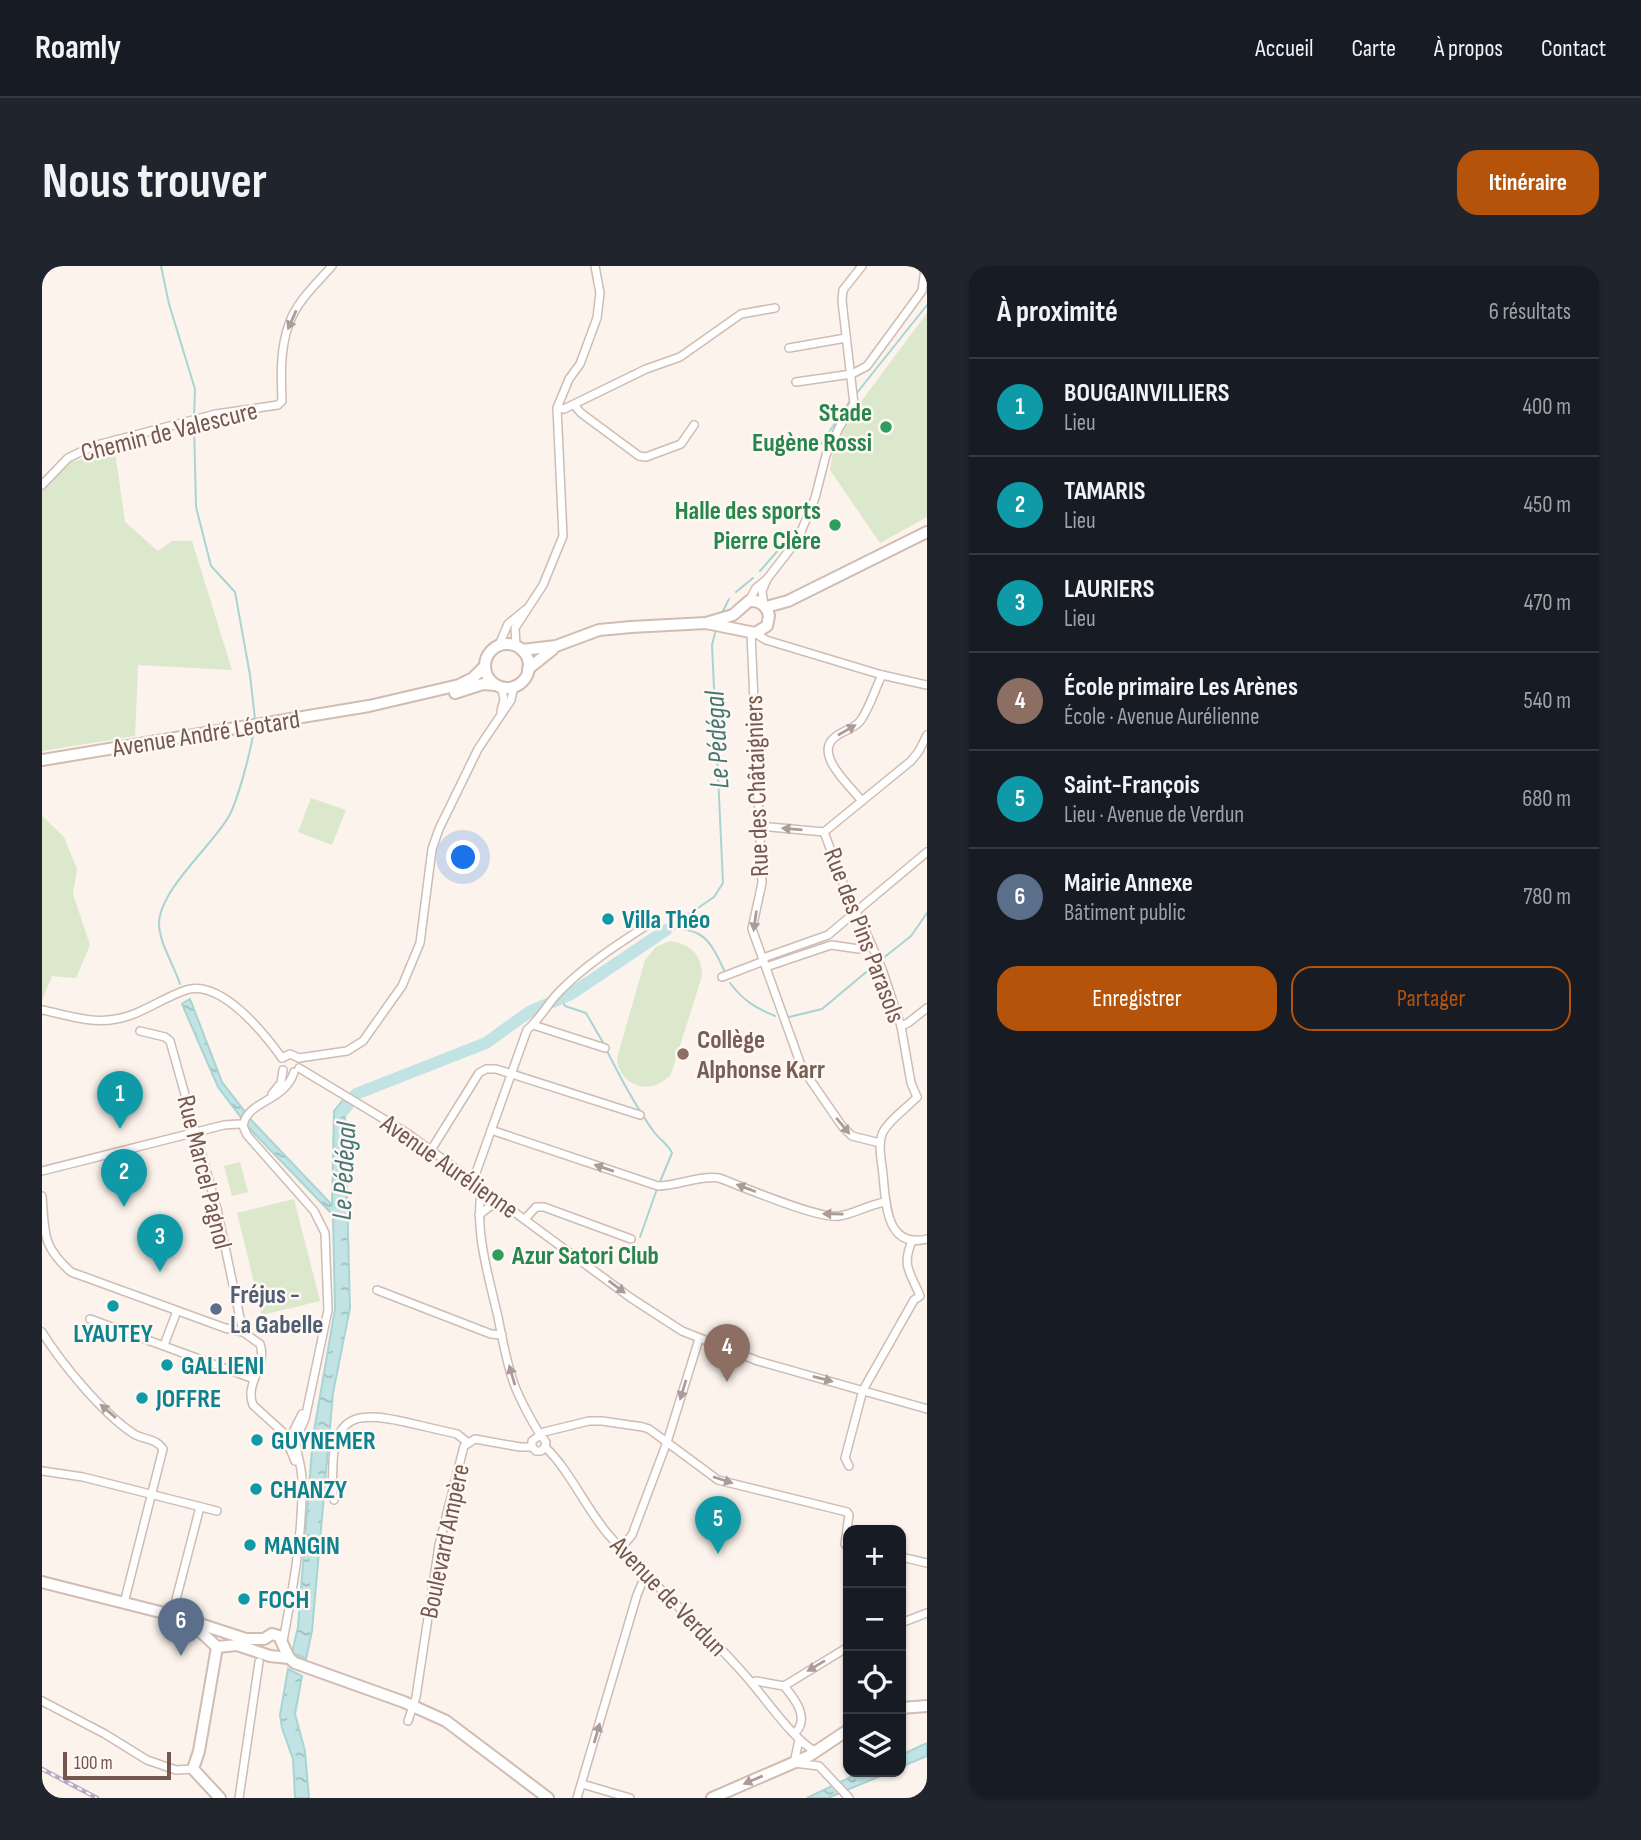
<!DOCTYPE html>
<html lang="fr">
<meta charset="utf-8">
<style>
body{margin:0;font-family:"Sofia Sans Condensed",sans-serif;background:#20242c;color:#f1f3f6}
.controls{position:absolute;right:21px;bottom:21px;display:grid;overflow:hidden;border-radius:14px;box-shadow:0 2px 5px #0004}
.controls button{width:63px;height:63px;display:grid;place-items:center;padding:0;border:0;border-bottom:2px solid #363941;background:#171b24;color:#f1f3f6;font:35px sans-serif}
.scale{position:absolute;left:21px;bottom:18px;width:108px;box-sizing:border-box;padding-left:7px;border:4px solid #745850;border-top:0;font-size:19px;line-height:24px;white-space:nowrap;color:#745850;-webkit-text-stroke:5px #fef7f2;paint-order:stroke}
.you{position:absolute;left:422px;top:592px;width:24px;height:24px;margin:-18px;border:5px solid #fff;border-radius:50%;background:#1a73e8;box-shadow:0 0 0 10px #1a73e833}
.badge{display:grid;place-items:center;width:46px;height:46px;border-radius:50%;background:#b45309;color:#fff;font-size:23px;font-weight:700}
.pin{position:absolute;translate:-50% -58px;filter:drop-shadow(0 2px 4px #0008)}
.pin::after{content:'';position:absolute;top:37px;width:24px;height:21px;background:inherit;clip-path:polygon(0 0,100% 0,50% 100%)}
.list{margin:0;padding:0;list-style:none}
h2{display:flex;justify-content:space-between;align-items:center;height:91px;margin:0;padding:0 28px;font-size:30px}
h2 small{font-size:23px;font-weight:400;color:#9ea1a6}
.list li{display:grid;grid-template-columns:46px 1fr auto;gap:21px;align-items:center;box-sizing:border-box;height:98px;padding:0 28px;border-top:2px solid #363941}
.list b{display:block;font-size:26px;white-space:nowrap}
.list p{margin:0;font-size:23px;white-space:nowrap;color:#9ea1a6}
.list em{font-size:23px;font-style:normal;color:#9ea1a6}
.actions{display:flex;gap:14px;padding:21px 28px}
.actions a{flex:1;padding:16px 0;border:2px solid #b45309;border-radius:21px;text-align:center;font-size:24px;color:#b45309}
.actions .main{background:#b45309;color:#fff}
.icon{flex:none;width:38px;height:38px;fill:none;stroke:currentColor;stroke-width:2;stroke-linecap:round;stroke-linejoin:round}
.map{position:relative;flex:none;width:885px;height:1532px;overflow:hidden;border-radius:21px}
header{display:flex;align-items:center;gap:42px;box-sizing:border-box;height:98px;padding:0 35px;background:#171b24;border-bottom:2px solid #363941}
header strong{font-size:33px}
nav{display:flex;gap:38px;margin-inline-start:auto;font-size:24px}
.intro{display:flex;align-items:center;justify-content:space-between;box-sizing:border-box;height:168px;padding:0 42px}
h1{margin:0;font-size:49px}
.button{padding:18px 32px;border-radius:21px;background:#b45309;color:#fff;font-size:24px;font-weight:700}
main{display:flex;gap:42px;padding:0 42px}
aside{flex:1;background:#171b24;border-radius:21px;box-shadow:0 2px 5px #0004}
.map>svg:first-child{display:block}
</style>
<header>
<strong>Roamly</strong>
<nav><a>Accueil</a><a>Carte</a><a>À propos</a><a>Contact</a></nav>
</header>
<div class="intro"><h1>Nous trouver</h1><a class="button">Itinéraire</a></div>
<main>
<div class="map">
<svg width="885" height="1532" viewBox="0 0 885 1532">
<defs>
<pattern id="water-ripples" width="26" height="14" patternUnits="userSpaceOnUse" patternTransform="scale(1.75)"><rect width="26" height="14" fill="#c1e3e3"/><path d="M2 4q2-2 4 0t4 0M15 11q2-2 4 0t4 0" fill="none" stroke="#a1bbba"/></pattern>
</defs>
<rect width="100%" height="100%" fill="#fbf3ec"/>
<g fill="#dbe8cb">
<path d="M885,47V251L838,277L788,204L792,180L815,141Z"/>
<path d="M73,185L83,256L116,285L130,275H150L190,404L96,399L93,470L0,485V222L25,197Z"/>
<path d="M269,532L304,544L290,579L256,566Z"/>
<path d="M0,550L22,571L35,603L31,628L48,679L34,712L10,710L0,734Z"/>
<path d="M628,675C648,678 660,688 660,710L629,808C611,830 577,822 575,792L603,694L614,681Z"/>
<path d="M198,896L206,926L190,930L182,900Z"/>
<path d="M252,933L278,1035L220,1049L195,947Z"/>
</g>
<g fill="url(#water-ripples)" stroke="#a8d4d4" stroke-width="2">
<path d="M148,733L180,816L211,856L290,939L292,845L300,835L308,840L303,850L308,1042L291,1127L270,1365L264,1393L250,1387L256,1361L271,1171L293,1043L291,949L207,862L176,821L140,738Z"/>
<path d="M246,1403L260,1410L253,1448L263,1485L267,1532H253L251,1493L240,1462L238,1449Z"/>
<path d="M885,1477V1490L859,1501V1489Z"/>
<path d="M819,1506H848L786,1532H765Z"/>
</g>
<g fill="none" stroke-linecap="round" stroke-linejoin="round">
<g stroke="#a8d4d4" stroke-width="2">
<path d="M119,0L127,38L153,123L152,152"/>
<path d="M814,128L885,39"/>
<path d="M152,157L154,241L169,300L193,326L208,409L213,453"/>
<path d="M779,178L808,135"/>
<path d="M718,305L745,274"/>
<path d="M694,326L711,312"/>
<path d="M680,347L687,333"/>
<path d="M625,663C660,660 668,674 682,704"/>
<path d="M624,664L672,631L681,617L670,379L673,367"/>
<path d="M840,693L869,670L885,647"/>
<path d="M688,717C701,734 713,742 733,750"/>
<path d="M138,718C132,699 117,677 117,657C118,623 171,579 187,550C196,534 210,481 212,462"/>
<path d="M519,733L523,740L544,747L563,780"/>
<path d="M747,751L780,743L835,697"/>
<path d="M565,785C579,813 594,841 612,866C618,874 626,878 630,887L617,918"/>
<path d="M598,971L615,923"/>
</g>
<path stroke="#c1e3e3" stroke-width="12" d="M302,844L314,828L444,777L487,746L529,728L624,664"/>
<g stroke="#cfbcb4" stroke-width="10">
<g id="street">
<path d="M747,82L804,72"/>
<path d="M754,116L810,108L825,100L880,25L883,3"/>
<path d="M532,139L539,147L597,190L604,191L639,178L652,159"/>
<path d="M515,142L522,143L604,103L638,91L699,48L733,42"/>
<path d="M0,219L26,192L51,180L174,148L236,139L240,135C239,110 238,82 247,58C254,36 275,17 290,0"/>
<path d="M725,313L756,273L773,232L784,189L798,160L812,138L800,35L801,24L820,0"/>
<path d="M707,335L714,322L725,313L720,325L722,339"/>
<path d="M709,367L720,617L710,663L760,802L800,860L810,870L838,877"/>
<path d="M713,367L724,374L840,409L885,419"/>
<path d="M457,379L466,358L483,344"/>
<path d="M474,380L473,362L501,319L521,270L515,142L527,113L538,98L555,52L558,27L553,0"/>
<path d="M459,420L462,433L459,445"/>
<path d="M820,535C809,521 772,489 792,472C800,464 812,464 819,454C828,441 833,423 840,409"/>
<path d="M717,560L782,566"/>
<path d="M721,692L786,669L885,586"/>
<path d="M724,701L789,679L817,683L830,680"/>
<path d="M680,711L722,695"/>
<path d="M0,744C24,749 50,758 74,753C99,749 120,732 144,724C179,713 222,767 240,792"/>
<path d="M491,759L563,782"/>
<path d="M859,760L866,757L885,742"/>
<path d="M98,765L123,771L128,775L175,943L201,1066"/>
<path d="M240,792L248,788L257,792"/>
<path d="M257,792L305,785L321,775L360,720L378,677L390,583L397,563L436,483L469,434L472,420"/>
<path d="M257,802L365,867L431,915L439,927L460,937L589,1032L640,1065L716,1095L885,1143"/>
<path d="M252,806C243,836 205,834 201,860L205,869L272,945L283,967L286,1044L263,1153L255,1171"/>
<path d="M230,828L239,817L241,804"/>
<path d="M875,831L869,817L859,760L840,703L820,657L808,636L782,566L869,495L877,485L885,469"/>
<path d="M875,831C865,842 848,853 841,866C835,879 840,896 841,909C844,938 844,983 885,973"/>
<path d="M449,864L616,920C636,920 658,909 677,912C699,920 778,954 797,950C813,948 827,938 844,936"/>
<path d="M389,884L437,807L444,803H454L598,849"/>
<path d="M0,905L182,859L197,858"/>
<path d="M431,915L485,764C500,751 506,736 520,723C547,696 581,675 613,654"/>
<path d="M439,927C433,967 447,1012 456,1051C460,1072 464,1094 471,1115C476,1130 494,1165 504,1176L503,1181C526,1202 544,1242 565,1267C608,1317 659,1359 702,1408C722,1430 750,1473 774,1486"/>
<path d="M0,930C3,968 0,980 29,1006L183,1062L201,1066L218,1078C226,1100 202,1117 211,1139L244,1169"/>
<path d="M437,949L447,941L460,937"/>
<path d="M483,953L494,941H502L589,973"/>
<path d="M335,1024L449,1068L460,1069"/>
<path d="M48,1053L212,1113"/>
<path d="M0,1066C19,1097 61,1148 92,1168C102,1174 114,1172 121,1183L82,1337"/>
<path d="M122,1079L135,1045"/>
<path d="M251,1166L260,1148"/>
<path d="M246,1178L253,1195"/>
<path d="M503,1181L499,1185H494L490,1181V1175L502,1166L547,1155H560L601,1161L607,1163L676,1214L805,1246L807,1249L803,1278L806,1282"/>
<path d="M807,1200L803,1192L821,1124L872,1034L878,1030C869,1007 859,1001 870,975"/>
<path d="M0,1205L41,1211L175,1245"/>
<path d="M292,1234C289,1221 291,1209 291,1196C293,1145 323,1147 363,1156C380,1160 398,1164 415,1168L425,1176"/>
<path d="M579,1282L590,1269L625,1176L657,1073"/>
<path d="M859,1291L885,1297"/>
<path d="M130,1349L158,1241"/>
<path d="M859,1357L885,1347"/>
<path d="M241,1375C251,1322 261,1268 260,1214C260,1201 255,1189 254,1177"/>
<path d="M710,1417L714,1415L742,1420C753,1433 768,1452 753,1467"/>
<path d="M742,1420L806,1381"/>
<path d="M0,1435L63,1468L105,1494L134,1504L151,1503"/>
<path d="M366,1455L374,1431L397,1279L422,1180L433,1173L478,1181H490"/>
<path d="M757,1474L752,1497L777,1500L807,1532"/>
<path d="M540,1518L588,1532"/>
<path d="M0,1529L5,1532"/>
<path d="M197,1532L217,1396"/>
<path d="M535,1532L595,1329L603,1310"/>
</g>
</g>
<g stroke="#d1bcb2" stroke-width="14">
<g id="secondary">
<path d="M724,341L746,335L885,266"/>
<circle cx="465" cy="400" r="22"/>
<path d="M480,384L514,380L557,364L589,361L664,357L713,367L725,360L727,350C725,339 718,334 707,335L691,349L664,357"/>
<path d="M486,403L511,383"/>
<path d="M413,427L441,418L454,419"/>
<path d="M0,494L327,440L417,419L431,412L443,400"/>
<path d="M0,1316L130,1349L204,1373H222L230,1368L237,1370L247,1392L253,1397L362,1436L404,1455L506,1532"/>
<path d="M151,1362L160,1367L175,1381L195,1379L228,1390L247,1392"/>
<path d="M175,1381L157,1485L151,1503L178,1532"/>
<path d="M859,1442L885,1440"/>
<path d="M670,1532L767,1490L806,1464"/>
<path d="M883,1532L885,1531"/>
</g>
</g>
<use href="#street" stroke="#fff" stroke-width="7"/>
<use href="#secondary" stroke="#fff" stroke-width="10"/>
<g stroke="#b4aac5" stroke-width="4.5">
<path id="rail" d="M0,1503L55,1532"/>
</g>
<use href="#rail" stroke="#fef7f2" stroke-width="2" stroke-dasharray="5" stroke-linecap="butt"/>
</g>
<defs><path id="oneway-solid" d="M-6-.8H1V-3.2L6.5 0L1 3.2V.8H-6Z" transform="scale(1.75)"/></defs>
<g fill="#ac9b96">
<use href="#oneway-solid" transform="translate(250 54) rotate(114)"/>
<use href="#oneway-solid" transform="translate(805 464) rotate(-30)"/>
<use href="#oneway-solid" transform="translate(750 563) rotate(-175)"/>
<use href="#oneway-solid" transform="translate(713 655) rotate(98)"/>
<use href="#oneway-solid" transform="translate(801 860) rotate(50)"/>
<use href="#oneway-solid" transform="translate(562 902) rotate(-161)"/>
<use href="#oneway-solid" transform="translate(704 922) rotate(-159)"/>
<use href="#oneway-solid" transform="translate(791 948) rotate(-179)"/>
<use href="#oneway-solid" transform="translate(575 1021) rotate(37)"/>
<use href="#oneway-solid" transform="translate(470 1109) rotate(-106)"/>
<use href="#oneway-solid" transform="translate(781 1113) rotate(15)"/>
<use href="#oneway-solid" transform="translate(641 1124) rotate(107)"/>
<use href="#oneway-solid" transform="translate(66 1145) rotate(-139)"/>
<use href="#oneway-solid" transform="translate(681 1214) rotate(18)"/>
<use href="#oneway-solid" transform="translate(774 1400) rotate(149)"/>
<use href="#oneway-solid" transform="translate(555 1467) rotate(-74)"/>
<use href="#oneway-solid" transform="translate(711 1514) rotate(157)"/>
</g>
<g fill="#2e9e5b" stroke="#fef7f2" stroke-width="2.5">
<circle cx="844" cy="161" r="7"/>
<circle cx="793" cy="259" r="7"/>
<circle cx="456" cy="989" r="7"/>
</g>
<g fill="#0f9aa8" stroke="#fef7f2" stroke-width="2.5">
<circle cx="566" cy="653" r="7"/>
<circle cx="71" cy="1040" r="7"/>
<circle cx="125" cy="1099" r="7"/>
<circle cx="100" cy="1132" r="7"/>
<circle cx="215" cy="1174" r="7"/>
<circle cx="214" cy="1223" r="7"/>
<circle cx="208" cy="1279" r="7"/>
<circle cx="202" cy="1333" r="7"/>
</g>
<circle fill="#8d6e63" stroke="#fef7f2" stroke-width="2.5" cx="641" cy="788" r="7"/>
<circle fill="#5c6f8a" stroke="#fef7f2" stroke-width="2.5" cx="174" cy="1043" r="7"/>
<g text-anchor="middle" stroke-width="5" stroke-linejoin="round" paint-order="stroke">
<g font-size="26" font-weight="bold" fill="#27864d" stroke="#fef7f2" text-anchor="end">
<text x="830" y="155">Stade<tspan x="830" dy="30">Eugène Rossi</tspan></text>
<text x="779" y="253">Halle des sports<tspan x="779" dy="30">Pierre Clère</tspan></text>
<text x="470" y="998" text-anchor="start">Azur Satori Club</text>
</g>
<g font-size="26" fill="#745850" stroke="#fef7f2">
<text transform="translate(127 165) rotate(-14)" y="9">Chemin de Valescure</text>
<text transform="translate(164 467) rotate(-9)" y="9">Avenue André Léotard</text>
<text transform="translate(714 520) rotate(-92)" y="9">Rue des Châtaigniers</text>
<text transform="translate(823 669) rotate(69)" y="9">Rue des Pins Parasols</text>
<text transform="translate(408 900) rotate(35)" y="9">Avenue Aurélienne</text>
<text transform="translate(163 906) rotate(76)" y="9">Rue Marcel Pagnol</text>
<text transform="translate(402 1275) rotate(-78)" y="9">Boulevard Ampère</text>
<text transform="translate(627 1330) rotate(46)" y="9">Avenue de Verdun</text>
</g>
<g font-size="26" font-weight="bold" fill="#0d838f" stroke="#fef7f2" text-anchor="start">
<text x="580" y="662">Villa Théo</text>
<text x="71" y="1076" text-anchor="middle">LYAUTEY</text>
<text x="139" y="1108">GALLIENI</text>
<text x="114" y="1141">JOFFRE</text>
<text x="229" y="1183">GUYNEMER</text>
<text x="228" y="1232">CHANZY</text>
<text x="222" y="1288">MANGIN</text>
<text x="216" y="1342">FOCH</text>
</g>
<g font-size="26" font-weight="bold" fill="#785e54" stroke="#fef7f2" text-anchor="start">
<text x="655" y="782">Collège<tspan x="655" dy="30">Alphonse Karr</tspan></text>
</g>
<g font-size="26" font-weight="bold" fill="#4e5e75" stroke="#fef7f2" text-anchor="start">
<text x="188" y="1037">Fréjus -<tspan x="188" dy="30">La Gabelle</tspan></text>
</g>
<g font-size="28" font-style="italic" fill="#457677" stroke="#fef7f2">
<text transform="translate(674 474) rotate(-93)" y="10">Le Pédégal</text>
<text transform="translate(301 905) rotate(-87)" y="10">Le Pédégal</text>
</g>
</g>
</svg>
<div class="controls">
<button>+</button>
<button>−</button>
<button><svg class="icon" aria-label="locate" viewBox="0 0 24 24"><circle cx="12" cy="12" r="6"/><path d="M12 2v4M12 18v4M2 12h4M18 12h4"/></svg></button>
<button><svg class="icon" aria-label="layers" viewBox="0 0 24 24"><path d="M12 4l9 5-9 5-9-5zM3 14l9 5 9-5"/></svg></button>
</div>
<div class="scale">100 m</div>
<div class="you"></div>
<div class="pin badge" style="left:78px;top:863px;background:#0f9aa8">1</div>
<div class="pin badge" style="left:82px;top:941px;background:#0f9aa8">2</div>
<div class="pin badge" style="left:118px;top:1006px;background:#0f9aa8">3</div>
<div class="pin badge" style="left:685px;top:1116px;background:#8d6e63">4</div>
<div class="pin badge" style="left:676px;top:1288px;background:#0f9aa8">5</div>
<div class="pin badge" style="left:139px;top:1390px;background:#5c6f8a">6</div>
</div>
<aside>
<h2>À proximité<small>6 résultats</small></h2>
<ul class="list">
<li><span class="badge" style="background:#0f9aa8">1</span><div><b>BOUGAINVILLIERS</b><p>Lieu</p></div><em>400 m</em></li>
<li><span class="badge" style="background:#0f9aa8">2</span><div><b>TAMARIS</b><p>Lieu</p></div><em>450 m</em></li>
<li><span class="badge" style="background:#0f9aa8">3</span><div><b>LAURIERS</b><p>Lieu</p></div><em>470 m</em></li>
<li><span class="badge" style="background:#8d6e63">4</span><div><b>École primaire Les Arènes</b><p>École · Avenue Aurélienne</p></div><em>540 m</em></li>
<li><span class="badge" style="background:#0f9aa8">5</span><div><b>Saint-François</b><p>Lieu · Avenue de Verdun</p></div><em>680 m</em></li>
<li><span class="badge" style="background:#5c6f8a">6</span><div><b>Mairie Annexe</b><p>Bâtiment public</p></div><em>780 m</em></li>
</ul>
<div class="actions"><a class="main">Enregistrer</a><a>Partager</a></div>
</aside>
</main>
